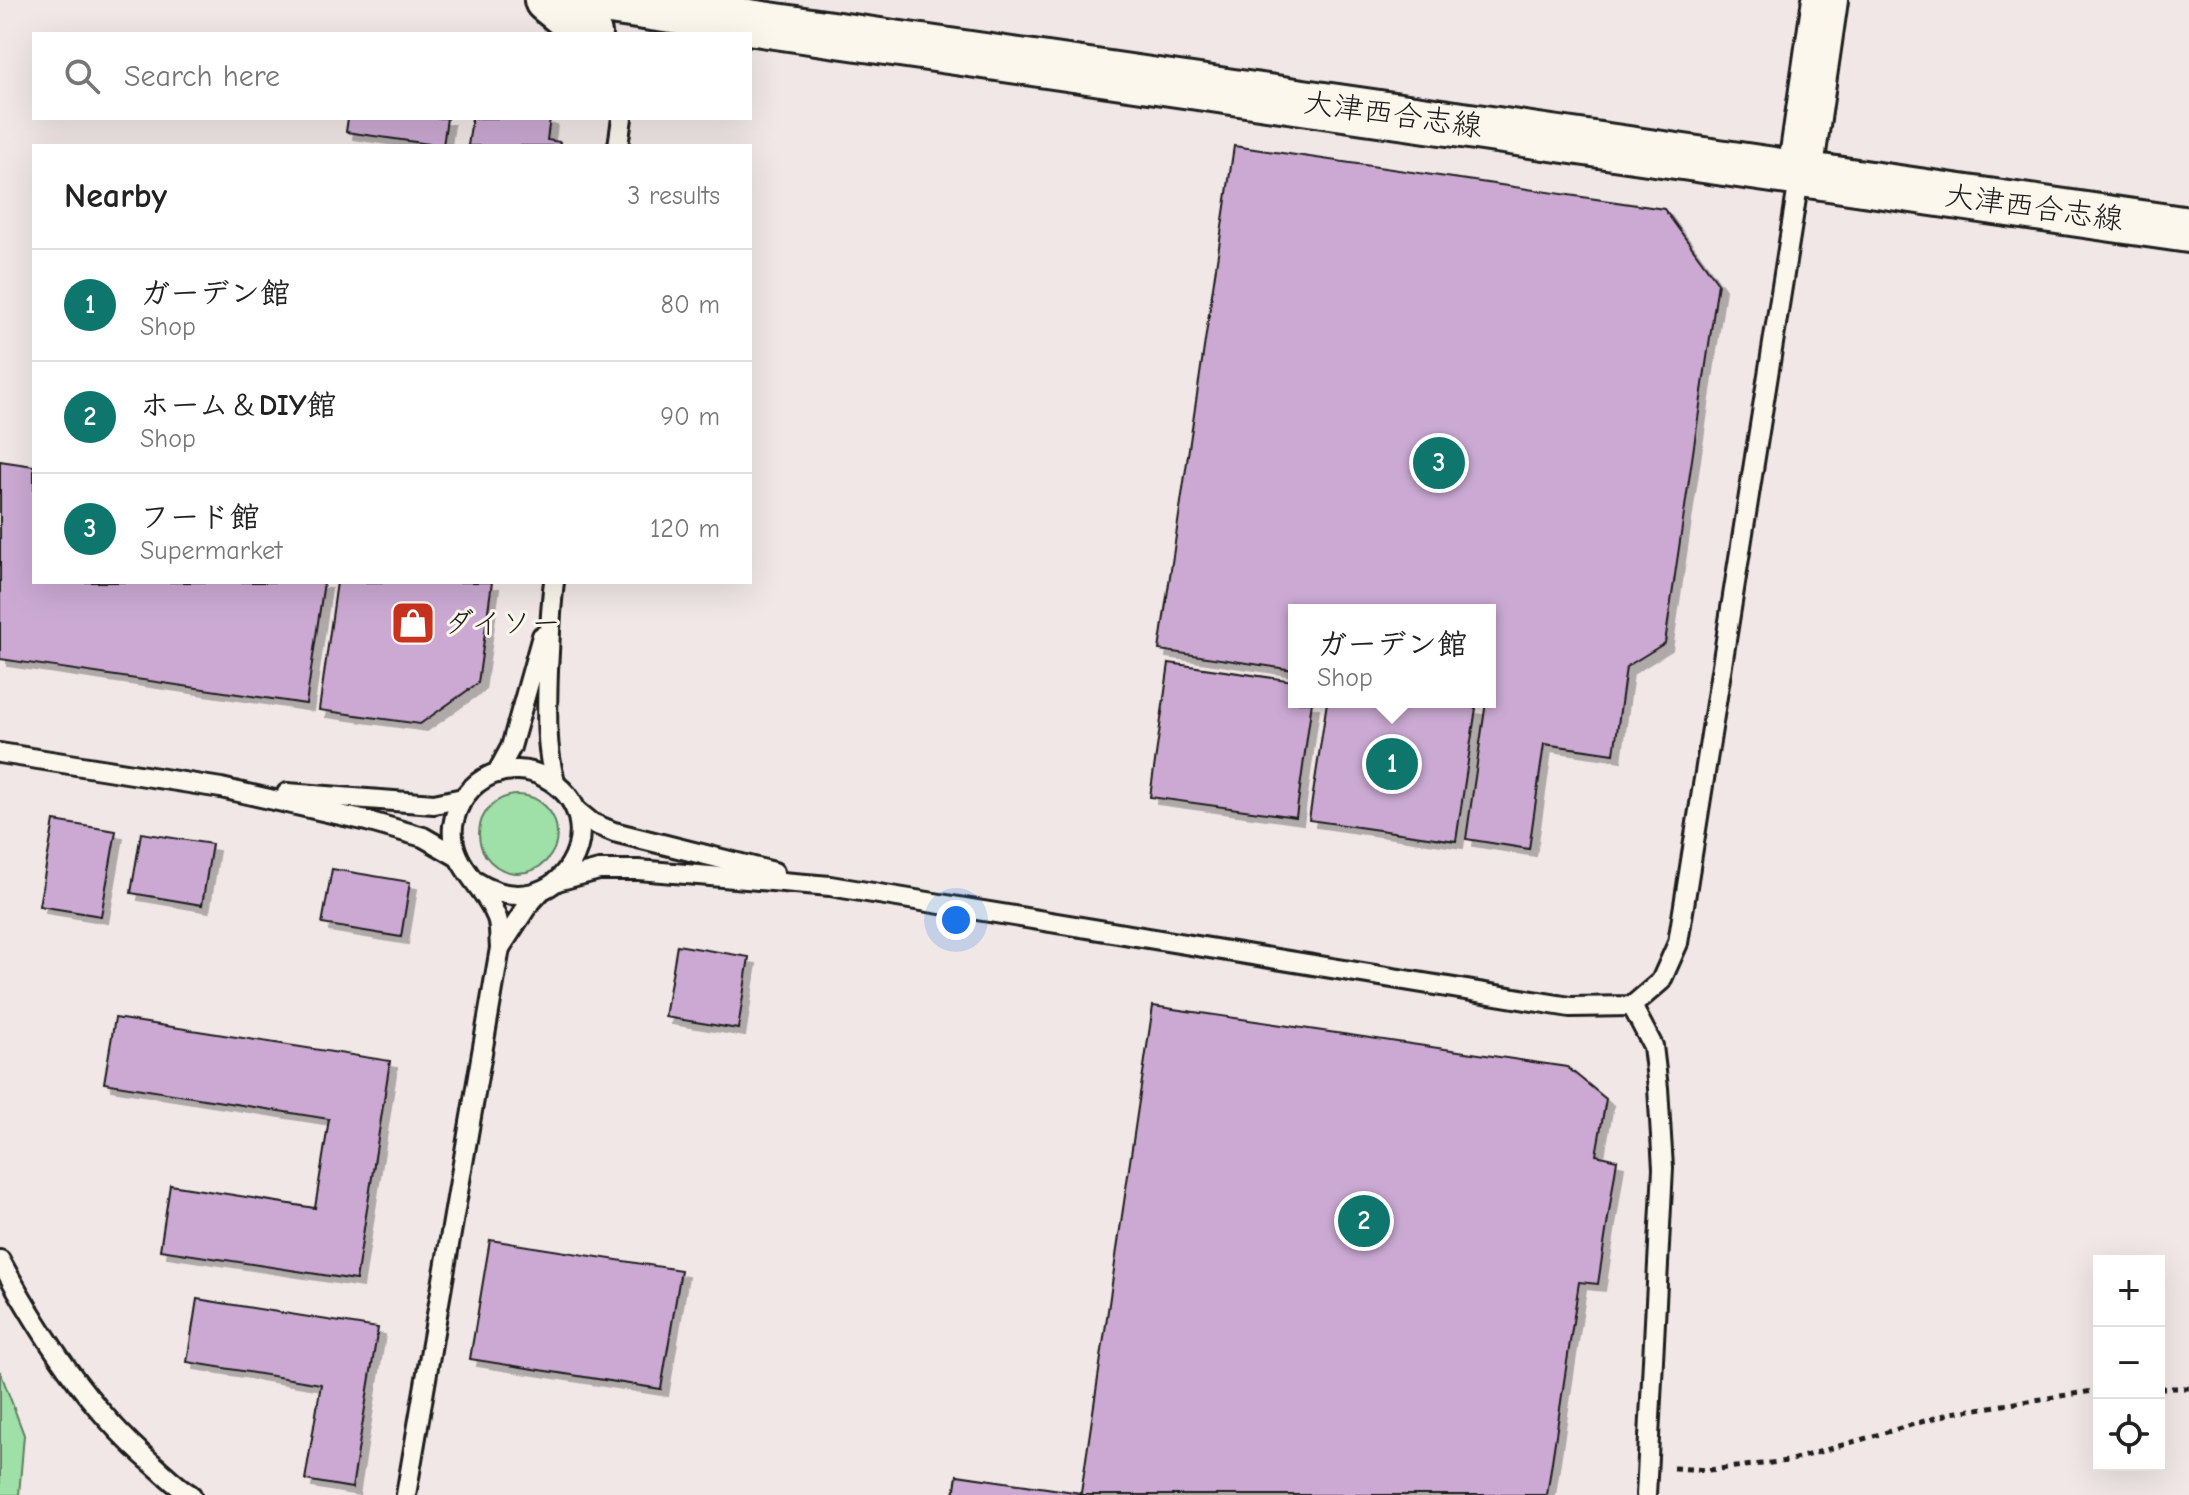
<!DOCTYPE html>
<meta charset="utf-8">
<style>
body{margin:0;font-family:"Comic Neue","Klee One",sans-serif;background:#f2f2f2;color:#222}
.controls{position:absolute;right:24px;bottom:24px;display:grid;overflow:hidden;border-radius:0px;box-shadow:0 8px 32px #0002}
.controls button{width:72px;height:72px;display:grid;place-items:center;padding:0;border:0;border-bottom:2px solid #e0e0e0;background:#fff;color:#222;font:40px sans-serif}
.you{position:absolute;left:956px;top:920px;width:28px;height:28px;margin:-20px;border:6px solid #fff;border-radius:50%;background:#1a73e8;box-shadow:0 0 0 12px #1a73e833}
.badge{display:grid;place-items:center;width:52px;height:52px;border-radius:50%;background:#0f766e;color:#fff;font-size:26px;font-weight:700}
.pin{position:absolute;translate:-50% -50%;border:4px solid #fff;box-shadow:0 2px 8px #0006}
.popup{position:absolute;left:1288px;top:604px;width:208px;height:104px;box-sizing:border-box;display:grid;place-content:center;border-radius:0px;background:#fff;filter:drop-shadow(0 2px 6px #0005);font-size:26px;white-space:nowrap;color:#767676}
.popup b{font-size:30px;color:#222}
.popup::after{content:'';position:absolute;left:50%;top:100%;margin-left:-16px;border:16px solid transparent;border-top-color:#fff}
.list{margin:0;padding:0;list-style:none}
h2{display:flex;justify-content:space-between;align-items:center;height:104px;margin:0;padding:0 32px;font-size:34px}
h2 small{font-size:26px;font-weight:400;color:#767676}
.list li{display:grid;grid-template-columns:52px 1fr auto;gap:24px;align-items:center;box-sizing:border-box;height:112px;padding:0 32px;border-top:2px solid #e0e0e0}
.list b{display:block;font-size:30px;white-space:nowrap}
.list p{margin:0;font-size:26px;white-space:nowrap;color:#767676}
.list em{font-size:26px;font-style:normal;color:#767676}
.icon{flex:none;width:44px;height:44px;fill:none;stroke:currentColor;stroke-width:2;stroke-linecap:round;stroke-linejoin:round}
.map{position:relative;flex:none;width:2189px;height:1495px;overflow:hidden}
.search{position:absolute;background:#fff;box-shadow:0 8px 32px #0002;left:32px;top:32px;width:720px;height:88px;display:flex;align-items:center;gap:20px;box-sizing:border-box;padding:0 28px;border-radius:0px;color:#767676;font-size:30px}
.panel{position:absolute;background:#fff;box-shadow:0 8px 32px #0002;left:32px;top:144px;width:720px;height:440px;border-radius:0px}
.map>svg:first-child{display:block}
</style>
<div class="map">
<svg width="2189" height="1495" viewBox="0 0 2189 1495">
<defs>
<filter id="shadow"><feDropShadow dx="7" dy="7" stdDeviation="0" flood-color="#0004"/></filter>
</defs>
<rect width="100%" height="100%" fill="#f1e7e7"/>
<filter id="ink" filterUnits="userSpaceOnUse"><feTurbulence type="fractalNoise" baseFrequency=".0125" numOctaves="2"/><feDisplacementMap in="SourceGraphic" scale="16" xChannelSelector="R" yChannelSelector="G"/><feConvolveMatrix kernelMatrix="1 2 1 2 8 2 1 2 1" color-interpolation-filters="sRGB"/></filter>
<g filter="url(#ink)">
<g fill="#9fdfa8" stroke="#5e7e62" stroke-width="2">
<circle cx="518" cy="834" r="39"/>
<path d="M0,1371L24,1435L19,1495H0Z"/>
</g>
<g fill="#cba9d3" stroke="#1c1c1c" stroke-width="2" filter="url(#shadow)">
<path d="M348,118H447L443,146L346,132Z"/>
<path d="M472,118H550L547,140L560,142L559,146H468Z"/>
<path d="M1234,146L1664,209L1718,283L1665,643L1626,667L1614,754L1544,744L1529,849L1466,839L1486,702H1490V610H1294V670L1159,650Z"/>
<path d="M0,461L34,466V582H324L306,704L0,659Z"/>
<path d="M337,582H492L478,683L420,724L319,710Z"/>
<path d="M1169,663L1294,681V702H1312L1296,817L1150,797Z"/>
<path d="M1327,702H1437L1476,708L1456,841L1309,820Z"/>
<path d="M54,821L116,831L101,916L39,906Z"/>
<path d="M141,833L212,844L202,905L131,893Z"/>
<path d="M332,869L410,882L401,937L322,924Z"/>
<path d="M677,945L749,957L738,1029L665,1017Z"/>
<path d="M1153,1006L1567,1067L1606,1099L1596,1155L1617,1160L1598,1284L1579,1282L1547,1495H954L957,1475L1081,1493Z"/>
<path d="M115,1018L390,1061L356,1280L160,1250L170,1185L315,1208L329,1119L104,1083Z"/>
<path d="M490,1240L681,1270L661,1389L470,1359Z"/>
<path d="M197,1299L378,1328L352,1488L305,1480L321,1384L187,1362Z"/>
</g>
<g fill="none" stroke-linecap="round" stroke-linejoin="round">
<g stroke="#1c1c1c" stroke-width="24">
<g id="service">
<path d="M618,146L622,118"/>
<path d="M554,582C550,611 550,640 548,670C547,708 545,745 555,782"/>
<path d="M0,753L221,788L367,821L423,837L458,857"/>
<path d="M497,773L511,747L542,636"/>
<path d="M287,793L434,804L463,798"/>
<path d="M576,810L592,823L614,832L774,872"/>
<path d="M557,881L599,870H638L830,886L1570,1007L1632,1006L1661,981L1678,943L1800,173"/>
<path d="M500,948L528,905L540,892"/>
<path d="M1632,1006L1653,1046L1658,1088L1663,1168L1646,1495"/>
<path d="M0,1260C41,1335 88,1408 153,1464C166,1475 177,1487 191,1495"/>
<path d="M406,1495L500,948C499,938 500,927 497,918C485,885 449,865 453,826C456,804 470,784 491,775C508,768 528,768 544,777C623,818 558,935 475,881"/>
</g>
</g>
<g stroke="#1c1c1c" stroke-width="50">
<g id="tertiary">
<path d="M547,0L589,34"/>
<path d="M1800,173L1825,0"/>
</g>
</g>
<g stroke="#1c1c1c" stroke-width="50">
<path id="secondary" d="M596,0L2189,230"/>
</g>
<g stroke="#1c1c1c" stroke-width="5" stroke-dasharray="6 6" stroke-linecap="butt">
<path d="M2159,1388H2189"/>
<path d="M1673,1468L1709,1470L1788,1461L1952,1413L2099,1390"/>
</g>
<use href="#service" stroke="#fbf7ec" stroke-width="18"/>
<use href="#tertiary" stroke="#fbf7ec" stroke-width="44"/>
<use href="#secondary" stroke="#fbf7ec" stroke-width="44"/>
</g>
</g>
<defs>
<g id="shop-square" transform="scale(2.3)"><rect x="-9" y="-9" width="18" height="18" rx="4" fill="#c8321e" stroke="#fbf7ec"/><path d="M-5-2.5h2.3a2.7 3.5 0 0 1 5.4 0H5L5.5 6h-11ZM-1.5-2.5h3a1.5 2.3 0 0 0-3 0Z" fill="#fff"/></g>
</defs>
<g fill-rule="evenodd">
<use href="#shop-square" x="413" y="623"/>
</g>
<g text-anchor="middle" stroke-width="6" stroke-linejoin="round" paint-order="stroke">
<g font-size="30" fill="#1c1c1c" stroke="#fbf7ec">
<text transform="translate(1393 114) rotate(8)" y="10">大津西合志線</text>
<text transform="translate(2034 207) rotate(8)" y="10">大津西合志線</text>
</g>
<g font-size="30" fill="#1c1c1c" stroke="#fbf7ec" text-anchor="start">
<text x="444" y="633">ダイソー</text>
</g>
</g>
</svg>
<div class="controls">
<button>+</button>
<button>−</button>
<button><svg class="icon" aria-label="locate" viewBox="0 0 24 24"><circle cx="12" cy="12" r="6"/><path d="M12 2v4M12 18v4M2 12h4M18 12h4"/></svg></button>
</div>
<div class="you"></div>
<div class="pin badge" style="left:1392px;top:764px">1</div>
<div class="popup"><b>ガーデン館</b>Shop</div>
<div class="pin badge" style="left:1364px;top:1221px">2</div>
<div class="pin badge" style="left:1439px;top:463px">3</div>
<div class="search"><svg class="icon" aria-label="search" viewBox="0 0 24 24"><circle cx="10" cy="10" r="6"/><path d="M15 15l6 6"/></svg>Search here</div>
<section class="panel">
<h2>Nearby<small>3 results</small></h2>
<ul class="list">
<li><span class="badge">1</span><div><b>ガーデン館</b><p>Shop</p></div><em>80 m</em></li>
<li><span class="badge">2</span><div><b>ホーム＆DIY館</b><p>Shop</p></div><em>90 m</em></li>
<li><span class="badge">3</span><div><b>フード館</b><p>Supermarket</p></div><em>120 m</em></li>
</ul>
</section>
</div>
